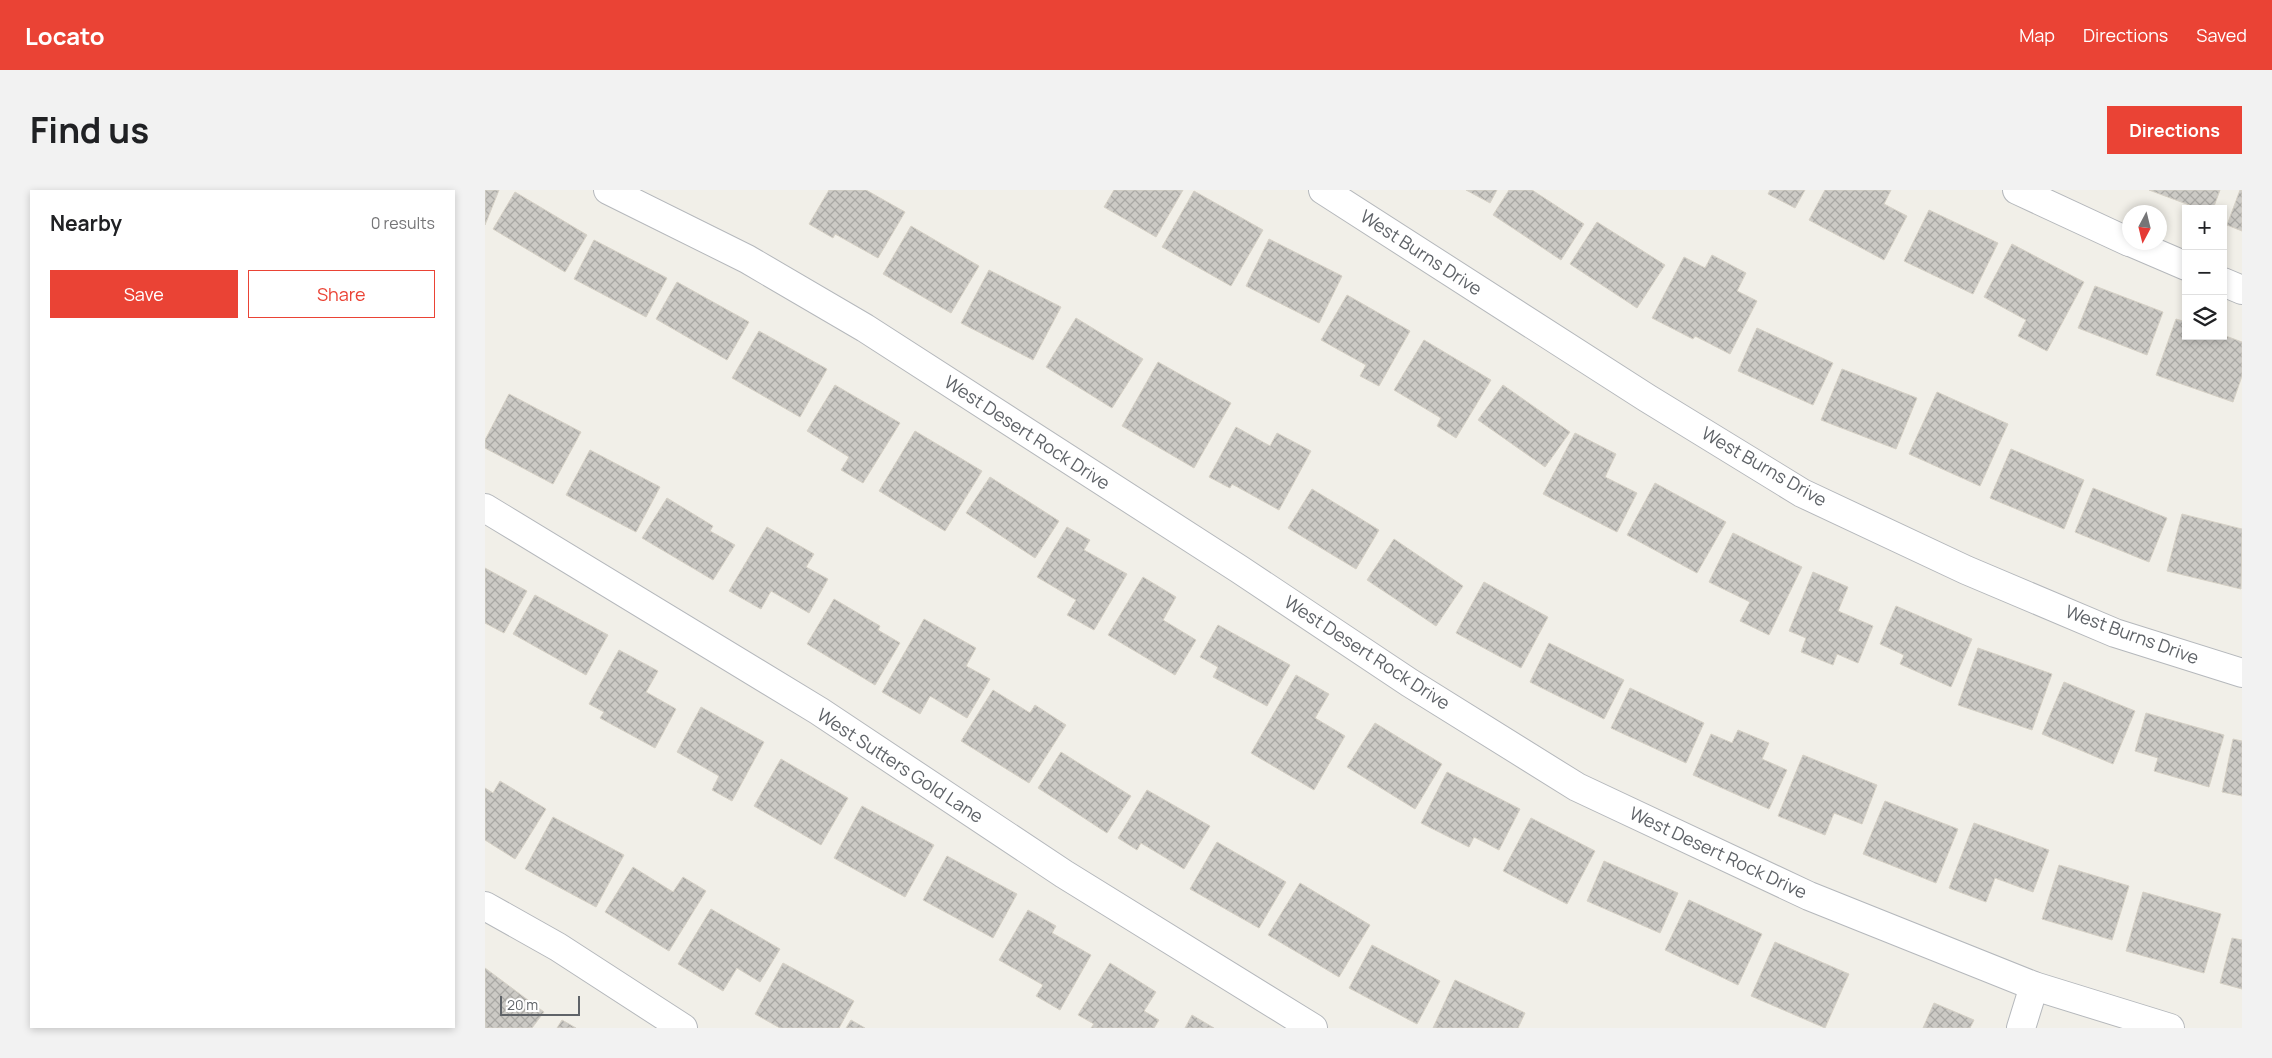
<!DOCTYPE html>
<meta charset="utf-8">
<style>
body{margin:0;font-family:Manrope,sans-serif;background:#f2f2f2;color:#202124}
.controls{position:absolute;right:15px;top:15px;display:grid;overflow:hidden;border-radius:0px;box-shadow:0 2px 8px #0003}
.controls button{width:45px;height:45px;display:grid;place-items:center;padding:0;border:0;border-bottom:1px solid #e0e0e0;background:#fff;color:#202124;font:25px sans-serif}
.compass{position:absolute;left:1637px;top:15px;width:45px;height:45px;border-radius:50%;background:#fff;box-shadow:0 2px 8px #0003;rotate:187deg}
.scale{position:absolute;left:15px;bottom:12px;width:80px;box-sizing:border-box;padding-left:5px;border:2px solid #5f6368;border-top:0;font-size:14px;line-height:18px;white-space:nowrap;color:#5f6368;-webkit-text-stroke:4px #fff;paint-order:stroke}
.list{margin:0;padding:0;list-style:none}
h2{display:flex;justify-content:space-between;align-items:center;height:65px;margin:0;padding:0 20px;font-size:21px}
h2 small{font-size:16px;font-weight:400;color:#757577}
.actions{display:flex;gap:10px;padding:15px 20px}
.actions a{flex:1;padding:11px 0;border:1px solid #ea4335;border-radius:0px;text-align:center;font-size:18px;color:#ea4335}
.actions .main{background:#ea4335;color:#fff}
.icon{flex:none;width:28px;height:28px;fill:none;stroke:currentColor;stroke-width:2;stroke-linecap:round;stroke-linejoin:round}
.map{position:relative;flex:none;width:1757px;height:838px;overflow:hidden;border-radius:0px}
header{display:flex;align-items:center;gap:30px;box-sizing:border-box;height:70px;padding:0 25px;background:#ea4335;color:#fff}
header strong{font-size:24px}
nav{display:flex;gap:28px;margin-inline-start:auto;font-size:18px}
.intro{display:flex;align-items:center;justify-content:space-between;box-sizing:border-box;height:120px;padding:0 30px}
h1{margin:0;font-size:35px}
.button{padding:12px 22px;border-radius:0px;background:#ea4335;color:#fff;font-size:18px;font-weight:700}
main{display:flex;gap:30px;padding:0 30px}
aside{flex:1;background:#fff;border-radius:0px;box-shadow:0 2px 8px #0003}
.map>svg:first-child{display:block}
</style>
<header>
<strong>Locato</strong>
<nav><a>Map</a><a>Directions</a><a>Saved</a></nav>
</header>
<div class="intro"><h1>Find us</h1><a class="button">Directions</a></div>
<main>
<aside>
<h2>Nearby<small>0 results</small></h2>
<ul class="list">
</ul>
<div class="actions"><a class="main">Save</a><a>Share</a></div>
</aside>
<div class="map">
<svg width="1757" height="838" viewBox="0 0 1757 838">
<defs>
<pattern id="building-cross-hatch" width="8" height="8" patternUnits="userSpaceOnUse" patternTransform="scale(1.25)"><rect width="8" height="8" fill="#cccac5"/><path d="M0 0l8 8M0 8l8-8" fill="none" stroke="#a9a8a4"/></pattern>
</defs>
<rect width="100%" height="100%" fill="#f1efe8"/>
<g fill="url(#building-cross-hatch)" stroke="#d6d1c6">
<path d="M0,0H14L0,35Z"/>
<path d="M344,0H381L420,22L393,68L350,44L348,48L324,34Z"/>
<path d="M629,0H698L671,47L619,17Z"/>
<path d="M981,0H1012L1005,13Z"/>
<path d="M1024,0H1047L1099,34L1076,70L1008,25Z"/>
<path d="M1285,0H1320L1310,18L1283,4Z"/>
<path d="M1340,0H1406L1399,14L1422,26L1399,70L1324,30Z"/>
<path d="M1664,0H1735L1728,19H1715Z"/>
<path d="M1755,0H1757V41L1742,35Z"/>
<path d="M709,1L778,40L746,96L677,57Z"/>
<path d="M30,2L102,45L80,82L8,39Z"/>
<path d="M1444,20L1513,53L1488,104L1419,71Z"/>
<path d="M1112,32L1180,75L1152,118L1085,74Z"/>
<path d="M426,36L494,76L466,123L398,84Z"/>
<path d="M784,49L857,86L834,133L761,96Z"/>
<path d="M109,50L182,88L161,127L89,89Z"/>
<path d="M1527,54L1599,92L1562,161L1533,146L1541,130L1499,107Z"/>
<path d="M1227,65L1261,83L1252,101L1272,111L1245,164L1210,146L1208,149L1167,128L1199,67L1220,78Z"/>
<path d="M504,80L576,117L548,170L476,133Z"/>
<path d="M192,92L264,132L242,170L171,129Z"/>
<path d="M1610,96L1678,122L1662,165L1593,138Z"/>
<path d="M862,105L925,141L894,196L875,186L881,175L836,150Z"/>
<path d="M591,128L658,169L627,218L561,177Z"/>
<path d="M1691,129L1701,132V146L1738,145L1757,152V186L1748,212L1671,185Z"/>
<path d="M1272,138L1348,173L1328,215L1253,181Z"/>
<path d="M274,141L342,179L315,227L247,188Z"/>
<path d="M939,150L1006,190L971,248L952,236L956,228L909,200Z"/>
<path d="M673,172L746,213L709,278L637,236Z"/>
<path d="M1357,179L1432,208L1411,259L1336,230Z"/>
<path d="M350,195L415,233L378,293L356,280L364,267L322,241Z"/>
<path d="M1018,195L1085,242L1060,277L993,230Z"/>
<path d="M1452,202L1523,234L1495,296L1424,264Z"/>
<path d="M24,204L96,242L68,294L0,258V250Z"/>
<path d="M751,237L785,256L792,243L826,261L794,320L747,294L745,298L724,287Z"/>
<path d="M430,241L497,281L460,341L394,301Z"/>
<path d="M1090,243L1131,264L1120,287L1152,303L1132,342L1058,304Z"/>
<path d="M1526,259L1599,290L1579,339L1505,308Z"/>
<path d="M105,260L175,297L151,342L81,305Z"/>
<path d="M505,287L574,331L550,368L481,323Z"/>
<path d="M1170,293L1241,332L1212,383L1142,345Z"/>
<path d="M1608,298L1682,328L1664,372L1590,342Z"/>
<path d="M827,299L894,340L871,379L803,338Z"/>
<path d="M182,308L228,336L225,341L250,355L228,390L157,348Z"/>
<path d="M1697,324L1757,339L1756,399L1682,381Z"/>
<path d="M282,337L329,364L321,377L343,389L324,423L286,401L276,419L244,401Z"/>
<path d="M582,337L605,350L599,360L642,384L609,440L582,425L591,410L552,387Z"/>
<path d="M1248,343L1317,377L1284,445L1255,431L1265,412L1224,392Z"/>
<path d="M909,349L978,396L951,436L882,390Z"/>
<path d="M0,378L42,401L19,443L0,433Z"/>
<path d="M1328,382L1363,397L1353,421L1388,436L1373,473L1352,464L1348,475L1316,462L1321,448L1304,441Z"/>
<path d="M658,387L691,407L678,430L711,450L690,485L623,445Z"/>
<path d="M999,392L1063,427L1036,478L971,443Z"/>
<path d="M50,405L123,445L101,485L28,444Z"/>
<path d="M349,409L395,436L393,440L415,453L390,495L322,454Z"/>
<path d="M1411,416L1487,449L1466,497L1415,474L1419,465L1395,454Z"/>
<path d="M439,429L491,458L481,476L505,489L482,528L445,506L435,524L397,502Z"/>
<path d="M733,435L805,475L782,516L728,487L733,477L715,467Z"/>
<path d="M1064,453L1139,490L1119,529L1045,492Z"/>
<path d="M1493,458L1567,484L1547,540L1473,515Z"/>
<path d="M134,460L173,481L161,502L191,519L170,558L115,528L119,522L104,514Z"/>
<path d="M811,485L844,504L830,528L860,546L829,600L766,563Z"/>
<path d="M1579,492L1650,521L1628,574L1557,544Z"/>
<path d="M1145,498L1219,533L1201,573L1126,538Z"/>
<path d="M508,500L545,523L550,515L581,535L544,593L476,551Z"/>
<path d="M216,517L279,552L247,611L227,600L234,586L192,562Z"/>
<path d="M1661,523L1739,545L1724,597L1669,581L1673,568L1650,561Z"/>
<path d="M890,533L957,574L930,619L862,577Z"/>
<path d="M1253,540L1284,553L1277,569L1302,580L1284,619L1208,585L1226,544L1247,553Z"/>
<path d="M1748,549L1757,551V606L1737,602Z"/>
<path d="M576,562L646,606L622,643L553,598Z"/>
<path d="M1318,565L1392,595L1377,634L1349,623L1340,645L1293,626Z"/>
<path d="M296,569L363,608L336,655L269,616Z"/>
<path d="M962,582L1035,619L1014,660L989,647L984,657L936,633Z"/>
<path d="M15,591L61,619L30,669L0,650V598L8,603Z"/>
<path d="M662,600L725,636L699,679L656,653L652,660L633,648Z"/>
<path d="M1400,611L1473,639L1451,693L1378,664Z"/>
<path d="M377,616L449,655L420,707L349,668Z"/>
<path d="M68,627L139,665L111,717L40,679Z"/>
<path d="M1046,628L1110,661L1082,714L1018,681Z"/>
<path d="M1489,633L1564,660L1548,702L1510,688L1501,712L1464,698Z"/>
<path d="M732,652L801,692L774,738L705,699Z"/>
<path d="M462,666L532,704L508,748L438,710Z"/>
<path d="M1119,671L1193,703L1175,743L1102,711Z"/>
<path d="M1574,675L1644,696L1627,750L1557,729Z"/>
<path d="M148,677L188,702L198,687L221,701L184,761L120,722Z"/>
<path d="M815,693L885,735L854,787L783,745Z"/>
<path d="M1658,702L1736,724L1719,783L1641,761Z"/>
<path d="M1204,710L1277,744L1253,795L1180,760Z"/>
<path d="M226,719L295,759L275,792L252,778L238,801L193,774Z"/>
<path d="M543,720L571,736L567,743L606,765L575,820L551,806L558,795L514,770Z"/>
<path d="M1747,748L1757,750V799L1735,793Z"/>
<path d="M1290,752L1364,784L1340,838L1266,806Z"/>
<path d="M887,755L955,791L932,834L864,798Z"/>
<path d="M298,773L369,811L354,838H295L270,824Z"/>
<path d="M625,773L671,802L659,821L674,830L669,838H606L609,834L593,825Z"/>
<path d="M0,778L59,822L47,838H0Z"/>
<path d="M970,790L1040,823L1033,838H948Z"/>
<path d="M1449,813L1489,830L1485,838H1438Z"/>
<path d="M707,825L729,838H700Z"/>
<path d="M77,830L91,838H72Z"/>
<path d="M366,830L380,838H361Z"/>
</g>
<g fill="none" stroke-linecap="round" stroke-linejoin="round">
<g stroke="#b5b8bc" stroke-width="30">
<g id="minor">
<path d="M123,0L262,69L380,138L754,379L925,493L1092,597L1324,706L1549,796L1685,838"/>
<path d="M1532,0L1644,52"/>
<path d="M1645,52L1701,76"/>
<path d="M1738,92L1757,100"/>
<path d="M0,318L334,521L579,684L828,838"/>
<path d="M0,716L73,757L198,838"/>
<path d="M1536,838L1549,796"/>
</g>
</g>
<g stroke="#b5b8bc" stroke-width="30">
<path id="tertiary" d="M838,0L1162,208L1317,303L1481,380L1630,443L1757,483"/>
</g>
<use href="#minor" stroke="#fff" stroke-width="28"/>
<use href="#tertiary" stroke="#fff" stroke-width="28"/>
</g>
<g text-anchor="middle" stroke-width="4" stroke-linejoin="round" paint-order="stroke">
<g font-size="18" fill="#5f6368" stroke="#fff">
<text transform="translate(936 63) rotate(33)" y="6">West Burns Drive</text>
<text transform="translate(542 243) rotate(33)" y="6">West Desert Rock Drive</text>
<text transform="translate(1279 277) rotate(30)" y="6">West Burns Drive</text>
<text transform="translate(1647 445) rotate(20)" y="6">West Burns Drive</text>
<text transform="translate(882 463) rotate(33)" y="6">West Desert Rock Drive</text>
<text transform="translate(415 576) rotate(33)" y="6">West Sutters Gold Lane</text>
<text transform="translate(1233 663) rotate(25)" y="6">West Desert Rock Drive</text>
</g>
</g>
</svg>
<div class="controls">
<button>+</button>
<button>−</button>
<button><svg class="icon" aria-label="layers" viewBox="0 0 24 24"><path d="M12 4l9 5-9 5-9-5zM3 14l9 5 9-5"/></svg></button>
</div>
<svg class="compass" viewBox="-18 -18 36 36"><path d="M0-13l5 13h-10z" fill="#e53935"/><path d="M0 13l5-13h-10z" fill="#757577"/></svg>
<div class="scale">20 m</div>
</div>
</main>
